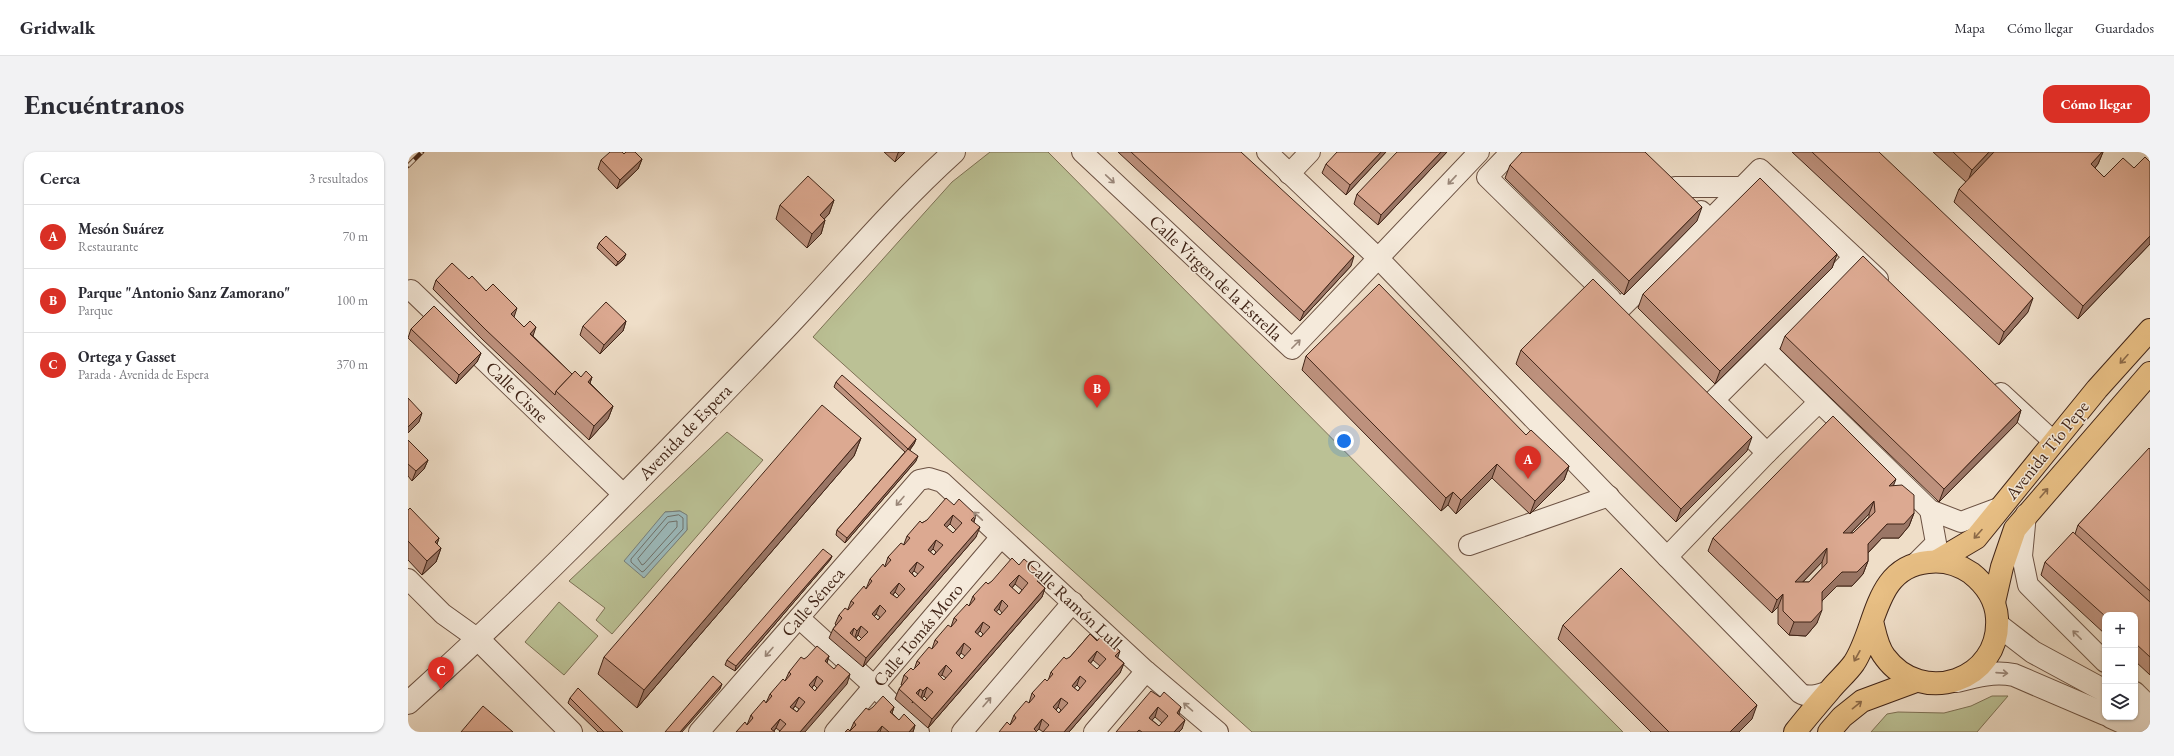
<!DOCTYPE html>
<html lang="es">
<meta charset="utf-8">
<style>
body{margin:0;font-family:"EB Garamond",serif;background:#f2f2f3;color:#2b2b33}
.controls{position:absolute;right:12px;bottom:12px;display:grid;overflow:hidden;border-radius:8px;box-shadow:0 1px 3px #0004}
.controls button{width:36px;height:36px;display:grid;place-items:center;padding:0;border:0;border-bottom:1px solid #e1e1e2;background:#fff;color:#2b2b33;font:20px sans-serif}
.you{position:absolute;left:936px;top:289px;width:14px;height:14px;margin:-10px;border:3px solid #fff;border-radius:50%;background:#1a73e8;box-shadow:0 0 0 6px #1a73e833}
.badge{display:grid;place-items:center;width:26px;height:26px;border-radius:50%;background:#d93025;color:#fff;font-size:13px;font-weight:700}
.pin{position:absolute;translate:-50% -33px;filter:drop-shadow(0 1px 2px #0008)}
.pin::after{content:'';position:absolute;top:21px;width:14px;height:12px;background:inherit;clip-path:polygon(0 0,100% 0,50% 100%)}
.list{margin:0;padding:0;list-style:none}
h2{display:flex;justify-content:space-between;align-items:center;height:52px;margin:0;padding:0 16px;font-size:17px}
h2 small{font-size:13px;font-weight:400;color:#7c7c81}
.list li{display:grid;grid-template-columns:26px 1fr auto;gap:12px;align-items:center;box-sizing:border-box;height:64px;padding:0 16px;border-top:1px solid #e1e1e2}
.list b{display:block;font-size:15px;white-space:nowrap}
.list p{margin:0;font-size:13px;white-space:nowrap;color:#7c7c81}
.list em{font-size:13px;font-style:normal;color:#7c7c81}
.icon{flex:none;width:22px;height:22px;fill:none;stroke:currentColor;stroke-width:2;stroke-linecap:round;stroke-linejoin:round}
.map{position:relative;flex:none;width:1742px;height:580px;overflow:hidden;border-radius:12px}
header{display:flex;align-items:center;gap:24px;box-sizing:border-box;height:56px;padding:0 20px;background:#fff;border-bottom:1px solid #e1e1e2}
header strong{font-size:19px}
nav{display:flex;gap:22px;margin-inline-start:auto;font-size:14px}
.intro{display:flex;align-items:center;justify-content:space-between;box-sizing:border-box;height:96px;padding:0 24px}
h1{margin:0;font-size:28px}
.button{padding:10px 18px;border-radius:12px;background:#d93025;color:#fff;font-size:14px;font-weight:700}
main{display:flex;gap:24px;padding:0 24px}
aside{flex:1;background:#fff;border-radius:12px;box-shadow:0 1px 3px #0004}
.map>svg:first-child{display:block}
</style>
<header>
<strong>Gridwalk</strong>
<nav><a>Mapa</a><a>Cómo llegar</a><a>Guardados</a></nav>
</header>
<div class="intro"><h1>Encuéntranos</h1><a class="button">Cómo llegar</a></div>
<main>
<aside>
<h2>Cerca<small>3 resultados</small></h2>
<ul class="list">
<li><span class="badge">A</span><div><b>Mesón Suárez</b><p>Restaurante</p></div><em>70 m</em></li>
<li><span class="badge">B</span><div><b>Parque &quot;Antonio Sanz Zamorano&quot;</b><p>Parque</p></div><em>100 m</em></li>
<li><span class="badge">C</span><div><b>Ortega y Gasset</b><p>Parada · Avenida de Espera</p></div><em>370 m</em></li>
</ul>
</aside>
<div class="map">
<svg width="1742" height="580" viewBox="0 0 1742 580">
<rect width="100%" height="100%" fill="#efdec8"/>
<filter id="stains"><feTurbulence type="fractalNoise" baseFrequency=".005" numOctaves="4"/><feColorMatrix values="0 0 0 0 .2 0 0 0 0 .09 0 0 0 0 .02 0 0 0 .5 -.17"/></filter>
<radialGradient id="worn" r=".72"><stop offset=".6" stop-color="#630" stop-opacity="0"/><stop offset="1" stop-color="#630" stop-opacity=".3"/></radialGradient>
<g fill="#bbc195" stroke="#7e7256" fill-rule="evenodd">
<path d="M582,0H640L1215,580H844L405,185L544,30Z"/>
<path d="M319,280L355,308L204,482L188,468L197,456L161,429ZM272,359L278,363L279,378L235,426L257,360Z"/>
<path d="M151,450L190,484L156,523L117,490Z"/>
<path d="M1584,544H1600L1569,580H1463L1479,562L1490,560L1536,561L1563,554Z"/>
</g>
<path fill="#9cbbbd" stroke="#777f7b" d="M272,359L279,363V378L236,426L216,409L257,360Z"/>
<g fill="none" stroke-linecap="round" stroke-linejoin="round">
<g stroke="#6e706a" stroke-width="1">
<path d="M271,363L275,366V377L236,419L234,420L223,410V407L259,365Z"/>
<path d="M261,370L269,369V375L236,412L234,413L230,407Z"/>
</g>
<g stroke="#6c5243" stroke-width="22">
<g id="minor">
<path d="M674,0L884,197L1071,0"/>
<path d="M859,0L971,107L1259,405"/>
<path d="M1103,0L1079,25L1203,147"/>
<path d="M881,22L902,0"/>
<path d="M1267,35H1335"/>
<path d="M1302,68L1352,17L1470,127"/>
<path d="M3,138L215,342"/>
<path d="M1213,156L1302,68L1293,59"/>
<path d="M1357,197L1446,105"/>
<path d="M1593,241L1646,290"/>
<path d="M1359,301L1411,250"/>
<path d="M1618,362L1614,404L1620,433L1697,510"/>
<path d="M1061,393L1201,344"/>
<path d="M1506,413L1528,391L1522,358"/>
<path d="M0,427L35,462L70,487"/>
<path d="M391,466L466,534L511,580"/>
<path d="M1421,539C1412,542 1401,547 1392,541L1259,405L1359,301L1306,248L1357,197L1522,358L1553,370L1593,355"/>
<path d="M1727,540L1742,555"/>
<path d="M291,580L511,328L521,326L534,330L738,519L810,580"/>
<path d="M427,580L593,385"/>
<path d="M554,580L665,450"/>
<path d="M686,580L738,519"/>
</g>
</g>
<g stroke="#6c5243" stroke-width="24">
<g id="tertiary">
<path d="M1590,473L1625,500L1697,539"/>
<path d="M70,487L163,580"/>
<path d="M1549,529C1568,524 1586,519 1606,523L1697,562"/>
<path d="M0,551C131,433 254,305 376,178C433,118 485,55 546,0"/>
<path d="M1727,555L1742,563"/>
<path d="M1703,565L1736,580"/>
</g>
</g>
<g stroke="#402417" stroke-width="24">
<g id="primary">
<path d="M1529,409L1568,386L1689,237L1742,178"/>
<path d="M1586,450L1594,415L1607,377L1742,221"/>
<path d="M1387,580C1398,566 1410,552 1422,538C1429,529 1439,521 1446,511C1469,476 1466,415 1520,410C1535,408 1550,412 1563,421C1577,432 1588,448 1589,466C1593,529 1514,555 1477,505C1469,495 1467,481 1464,469"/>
<path d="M1421,580L1434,565L1454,549L1508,529"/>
</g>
</g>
<use href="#minor" stroke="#f5eadb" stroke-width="20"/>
<use href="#tertiary" stroke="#f5eadb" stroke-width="22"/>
<use href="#primary" stroke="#e8bf84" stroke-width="22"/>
<g stroke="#402417" stroke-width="4.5">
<path id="rail" d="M0,14L14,0"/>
</g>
<use href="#rail" stroke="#f5eadb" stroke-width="3" stroke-dasharray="9" stroke-linecap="butt"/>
</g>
<g fill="#bd917d" stroke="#402417" fill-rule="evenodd">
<path d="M476,0H497L487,10Z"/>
<path d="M710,0H833L943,114L892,169Z"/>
<path d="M978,0L938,43L914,21L918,12Z"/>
<path d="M1039,0L970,73L946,52L949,42Z"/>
<path d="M1384,0H1471L1620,160L1591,193Z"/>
<path d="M1525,0H1695L1690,12L1687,16L1696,25L1726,16L1742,10V92L1670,167L1546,50L1551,37L1558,30Z"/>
<path d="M216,2L234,7L230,17L209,37L190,17L193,8Z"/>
<path d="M1102,13L1289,69L1216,143L1097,26Z"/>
<path d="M426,48L421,62L416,67L417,68L413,82L399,96L368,67L372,53Z"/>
<path d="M191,91L216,107L208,114L189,96Z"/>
<path d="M1429,102L1424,116L1307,232L1230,156L1235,142Z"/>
<path d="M61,127L78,139L106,165L125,184L164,222L173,225H184L182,231L205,254L200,267L181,288L74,187L25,137L28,128Z"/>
<path d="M218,169L215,179L192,202L172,183L175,174Z"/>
<path d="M3,177L73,201L69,210L48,232L0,186Z"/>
<path d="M1377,184L1613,258L1609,271L1531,350L1372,197Z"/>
<path d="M1113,198L1339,299L1268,370L1108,212Z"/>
<path d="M898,204L1118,283L1161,314L1156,328L1122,362L1084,326L1048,362L1040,353L1033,359L894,218Z"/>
<path d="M428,230L508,287L506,292L502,298L508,309L437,391L428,383L429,378L497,300L426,235Z"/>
<path d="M453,286L446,304L229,556L190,522L196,505Z"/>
<path d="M0,288L20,308L16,317L4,329L0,324Z"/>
<path d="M1742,297V523L1727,509V463H1697V482L1633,423L1637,410L1667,382L1670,373Z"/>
<path d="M1486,334L1506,361L1501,374L1491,386H1474L1460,401V409L1455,422L1444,434H1429L1414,449L1409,471L1398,484L1381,483L1370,472V455L1364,461L1300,399L1305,386ZM1461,362V365L1445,381H1443ZM1414,410V416L1401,430H1395Z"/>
<path d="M546,353L568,363L566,370L568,385L455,515L421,486L425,477L428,473L427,472L431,463L440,457L443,449L458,437L462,427L477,414L480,405L496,392L499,384L514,371ZM542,372L548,378L545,381L538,376ZM525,397L528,400L526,403L522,400ZM506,419L510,422L507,425L504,421ZM487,440L491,444L489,446L485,443ZM468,462L472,465L470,468L466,465ZM450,483L454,487L451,489L448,486Z"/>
<path d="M0,358L31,386L29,392L33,396L28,410L14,423L0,408Z"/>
<path d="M424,404L422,408L327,519L317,513L319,508Z"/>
<path d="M611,413L634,423L631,430L637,436L634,445L520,576L487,547L491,537L494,533H493L496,523L506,518L509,509L524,497L527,488L543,475L546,466L561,454L565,444L580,432ZM607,432L614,438L611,442L604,436ZM591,457L594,461L592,463L588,460ZM572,479L575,482L573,485L569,482ZM553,501L557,504L554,507L551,504ZM534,523L538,526L536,528L532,525ZM516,544L519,547L517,549L514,546Z"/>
<path d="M1155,473L1344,567L1331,580H1243L1150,487Z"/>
<path d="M682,482L716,511L712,521L661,580H635L631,577L629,579L602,573L606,563L621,551L624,541L640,529L643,520L662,505ZM685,508L692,514L689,517L682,512ZM669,533L672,536L670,539L666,536ZM650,555L653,558L651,561L648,558Z"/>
<path d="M421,504L419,511L439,532L372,579L368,576L366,579L339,573L343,563L358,551L362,542L377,529L381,520L396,507ZM406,533L409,536L407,539L404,536ZM387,554L391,557L389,560L385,557Z"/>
<path d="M752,545L771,562L774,577L771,580H708ZM747,565L754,571L751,574L744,568Z"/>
<path d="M162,546L215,580H190L160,551Z"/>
<path d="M486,555L484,561L491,568L507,573L505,580H437L442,579L446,570L461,558Z"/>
</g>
<g fill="#9a7666" stroke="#402417">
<path d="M491,0H497L487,10L490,1Z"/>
<path d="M973,0H978L938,43L942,33Z"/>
<path d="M1033,0H1039L970,73L973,63Z"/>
<path d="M1581,0H1589L1559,32L1564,18Z"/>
<path d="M1694,0H1695L1690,12L1678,26L1683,12Z"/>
<path d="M234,7L230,17L209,37L212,28Z"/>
<path d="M426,48L421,62L407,77L412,63Z"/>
<path d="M1294,55L1289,69L1216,143L1221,129Z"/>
<path d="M417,68L413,82L399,96L404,82Z"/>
<path d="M1742,84V92L1670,167L1675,154Z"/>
<path d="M218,102L216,107L208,114L210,110Z"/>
<path d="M1429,102L1424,116L1307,232L1312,219Z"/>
<path d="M946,104L943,114L892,169L896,160Z"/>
<path d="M1625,146L1620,160L1591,193L1596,180Z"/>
<path d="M109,156L106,165L103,162Z"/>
<path d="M218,169L215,179L192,202L196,193Z"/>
<path d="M128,175L125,184L122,182Z"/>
<path d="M73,201L69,210L48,232L51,223Z"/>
<path d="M184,225L179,239L180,230Z"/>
<path d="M205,254L200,267L181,288L186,274Z"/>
<path d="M1613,258L1609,271L1531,350L1536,337Z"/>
<path d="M14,261L11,270L0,281V275Z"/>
<path d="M1344,285L1339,299L1268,370L1273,357Z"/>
<path d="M453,286L446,304L229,556L236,538Z"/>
<path d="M508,287L506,292L498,301L500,297Z"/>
<path d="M510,304L508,309L437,391L439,386Z"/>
<path d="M20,308L16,317L4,329L8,319Z"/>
<path d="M1089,312L1084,326L1048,362L1053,348Z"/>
<path d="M1161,314L1156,328L1122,362L1127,349Z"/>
<path d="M1488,327L1483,340L1481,334Z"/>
<path d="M1045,340L1040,353L1033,359L1038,346Z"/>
<path d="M1466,349L1461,362L1430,394L1435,381Z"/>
<path d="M1506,361L1501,374L1491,386H1474L1455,406L1460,392L1479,372Z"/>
<path d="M545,363L542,372L532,382L536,373Z"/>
<path d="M568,363L565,372L563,368Z"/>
<path d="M572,375L568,385L455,515L458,506Z"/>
<path d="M31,386L26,400L27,390Z"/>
<path d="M528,388L525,397L516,407L520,398Z"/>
<path d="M33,396L28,410L14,423L19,409Z"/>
<path d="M1419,396L1414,410L1382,443L1387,430Z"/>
<path d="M424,404L422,408L327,519L328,514Z"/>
<path d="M1460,409L1455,422L1444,434H1429L1409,454L1414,440L1434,420Z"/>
<path d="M509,410L506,419L498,428L501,419Z"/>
<path d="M611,423L607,432L598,443L601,433Z"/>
<path d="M634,423L631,432L629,429Z"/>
<path d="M491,431L487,440L479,450L482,441Z"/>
<path d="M637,436L634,445L520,576L524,567Z"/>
<path d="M1375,442L1370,455L1364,461L1369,448Z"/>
<path d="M594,448L591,457L582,467L586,458Z"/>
<path d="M472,453L468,462L460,472L464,462Z"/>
<path d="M1414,458L1409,471L1398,484L1381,483L1386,470Z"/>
<path d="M575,470L572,479L564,489L567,480Z"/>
<path d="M453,474L450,483L446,488L449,479Z"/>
<path d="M446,476L443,486L439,490L442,481Z"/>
<path d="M556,491L553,501L545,511L548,501Z"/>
<path d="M689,499L685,508L676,519L680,509Z"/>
<path d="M712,499L709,508L707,504Z"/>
<path d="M421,504L418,513L417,509Z"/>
<path d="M716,511L712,521L661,580H656Z"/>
<path d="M538,513L534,523L526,532L530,522Z"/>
<path d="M442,522L439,532L397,580H392Z"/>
<path d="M409,524L406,533L397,542L401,533Z"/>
<path d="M672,524L669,533L660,543L664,534Z"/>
<path d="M314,532L312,537L274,580H272Z"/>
<path d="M519,535L516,544L512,549L515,539Z"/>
<path d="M512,537L509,546L504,551L508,541Z"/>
<path d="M391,545L387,554L379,564L382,555Z"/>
<path d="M653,546L650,555L642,565L645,555Z"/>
<path d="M1349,553L1344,567L1331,580H1322Z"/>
<path d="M486,555L483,564L482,560Z"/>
<path d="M750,555L747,565L738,575L741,566Z"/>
<path d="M773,555L770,565L769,561Z"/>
<path d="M372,567L368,576L365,580L363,577Z"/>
<path d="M634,567L631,577L628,580L626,577Z"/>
<path d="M777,568L774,577L771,580H766Z"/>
<path d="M507,573L505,580H501Z"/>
<path d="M474,574L472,580H469Z"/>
</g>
<g fill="#dca991" stroke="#402417" fill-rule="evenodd">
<path d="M202,0H214L216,2L218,0H227L234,7L212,28L193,8Z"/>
<path d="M723,0H833L946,104L896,160Z"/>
<path d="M929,0H973L942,33L918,12Z"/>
<path d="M989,0H1033L973,63L949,42Z"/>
<path d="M1114,0H1237L1294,55L1221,129L1102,13Z"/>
<path d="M1404,0H1471L1625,146L1596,180Z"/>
<path d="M1545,0H1581L1564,18Z"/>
<path d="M1586,0H1694L1683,12L1696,25L1715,6L1726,16L1737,5L1742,10V84L1675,154L1551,37Z"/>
<path d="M400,24L426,48L412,63L417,68L404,82L372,53Z"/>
<path d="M1352,26L1429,102L1312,219L1235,142Z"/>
<path d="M198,84L218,102L210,110L191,91Z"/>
<path d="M1455,104L1613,258L1536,337L1377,184Z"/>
<path d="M44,111L61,127L64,124L78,139L85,132L109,156L103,162L116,175L122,169L128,175L122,182L164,222L148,239L147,243L78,178L28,128Z"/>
<path d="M1185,127L1344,285L1273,357L1113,198Z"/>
<path d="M971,132L1118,283L1123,278L1161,314L1127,349L1089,312L1053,348L1045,340L1038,346L898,204Z"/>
<path d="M198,150L218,169L196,193L175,174Z"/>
<path d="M26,154L73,201L51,223L3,177Z"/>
<path d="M167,219L173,225L178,219L184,225L180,230L205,254L186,274L148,239Z"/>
<path d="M434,223L508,287L500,297L428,230Z"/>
<path d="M0,246L14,261L0,275Z"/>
<path d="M414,253L453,286L236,538L196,505Z"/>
<path d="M1425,264L1488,327L1481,334L1494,333L1506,343V361L1496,372H1479L1460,392V409L1449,420H1434L1414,440V458L1403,470H1386L1375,459V442L1369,448L1305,386ZM1466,349L1467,360L1445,381H1435ZM1419,396V411L1401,430H1387Z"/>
<path d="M0,288L20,308L8,319L0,312Z"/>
<path d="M1741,296L1742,297V439L1670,373Z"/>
<path d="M500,297L510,304L439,386L429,378Z"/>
<path d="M538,346L546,353L551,347L568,363L563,368L572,375L458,506L425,477L434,466L431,463L437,456L440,458L446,451L443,449L456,434L458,437L464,429L462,427L475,412L477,415L483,408L480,405L493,391L496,393L502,386L499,384L512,369L514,371L519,368ZM545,363L554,371L545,381L536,373ZM528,388L535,393L526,403L520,398ZM509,410L516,415L507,425L501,419ZM491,431L497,437L489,446L482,441ZM472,453L478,459L470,468L464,462ZM453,474L460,480L451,489L442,481L446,476L449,479Z"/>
<path d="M2,356L31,386L27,390L33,396L19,409L0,389V358Z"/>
<path d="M1665,380L1742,450V505L1727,491V463H1697V464L1637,410Z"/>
<path d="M415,397L424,404L328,514L319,508Z"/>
<path d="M604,406L611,413L616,407L634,423L629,429L637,436L524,567L491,537L500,526L496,523L503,516L505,518L512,511L509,509L521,495L524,497L530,490L527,488L540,473L543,475L549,468L546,466L559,452L561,454L567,447L565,444L578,430L580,432L584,429ZM611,423L620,431L611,442L601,433ZM594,448L600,454L592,463L586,458ZM575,470L582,475L573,485L567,480ZM556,491L563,497L554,507L548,501ZM538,513L544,519L536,528L530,522ZM519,535L525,540L517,549L508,541L512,537L515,539Z"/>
<path d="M1213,416L1349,553L1322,580H1261L1155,473Z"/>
<path d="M682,482L689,489L694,483L712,499L707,504L716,511L656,580H635L641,573L634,567L626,577L629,580H591L599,570L602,573L608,566L606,563L618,549L621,551L627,544L624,541L637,527L639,529L645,522L643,520L656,505L658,507L662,505ZM689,499L698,507L689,517L680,509ZM672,524L678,529L670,539L664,534ZM653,546L660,551L651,561L645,555Z"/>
<path d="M409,494L421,504L417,509L426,517L430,512L442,522L392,580H371L378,572L372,567L363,577L367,580H328L337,570L339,573L345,566L343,563L356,548L358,551L364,544L362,542L375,527L377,529L383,522L381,520L393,505L396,507L399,505ZM409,524L415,529L407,539L401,533ZM391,545L397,550L389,560L382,555Z"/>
<path d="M305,524L314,532L272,580H257Z"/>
<path d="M170,536L215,580H196L162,546Z"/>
<path d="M743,539L752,545L756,540L773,555L769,561L777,568L766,580H734L731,578L729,580H708ZM750,555L760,564L751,574L741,566Z"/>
<path d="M475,544L486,555L482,560L491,568L496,562L507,573L501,580H480H481L474,574L469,580H437L440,577L442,579L448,573L446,570L458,556L461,558L465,555Z"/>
<path d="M75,554L105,580H53Z"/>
</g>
<defs><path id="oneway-shaft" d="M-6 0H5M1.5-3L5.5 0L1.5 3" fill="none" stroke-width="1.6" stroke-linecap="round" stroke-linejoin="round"/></defs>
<g stroke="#9a8779">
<use href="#oneway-shaft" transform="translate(702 27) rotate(43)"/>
<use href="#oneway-shaft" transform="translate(1044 28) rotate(133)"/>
<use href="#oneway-shaft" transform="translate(888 192) rotate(-45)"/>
<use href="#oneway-shaft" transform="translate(492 349) rotate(131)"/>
<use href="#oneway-shaft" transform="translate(570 364) rotate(-137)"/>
<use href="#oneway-shaft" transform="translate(1669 483) rotate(-135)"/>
<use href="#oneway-shaft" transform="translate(361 500) rotate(131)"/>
<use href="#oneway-shaft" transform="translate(1594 521) rotate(4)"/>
<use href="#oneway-shaft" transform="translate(579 550) rotate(-49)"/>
<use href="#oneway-shaft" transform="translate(780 555) rotate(-139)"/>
</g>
<g stroke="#8c6a48">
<use href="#oneway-shaft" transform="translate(1716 207) rotate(132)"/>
<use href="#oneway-shaft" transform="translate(1636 341) rotate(-49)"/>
<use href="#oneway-shaft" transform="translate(1570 382) rotate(132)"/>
<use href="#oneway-shaft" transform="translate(1449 504) rotate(119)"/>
<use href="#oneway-shaft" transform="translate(1449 553) rotate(-39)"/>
</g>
<g text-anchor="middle" stroke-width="3" stroke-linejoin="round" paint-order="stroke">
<g font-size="18" fill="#402417" stroke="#f5eadb">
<text transform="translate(808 126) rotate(43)" y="6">Calle Virgen de la Estrella</text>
<text transform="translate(109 240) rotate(44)" y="6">Calle Cisne</text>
<text transform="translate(277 280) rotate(-46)" y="6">Avenida de Espera</text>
<text transform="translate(1639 298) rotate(-51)" y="6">Avenida Tío Pepe</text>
<text transform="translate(405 450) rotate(-49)" y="6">Calle Séneca</text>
<text transform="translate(666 452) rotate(43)" y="6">Calle Ramón Lull</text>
<text transform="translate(510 483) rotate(-50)" y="6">Calle Tomás Moro</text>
</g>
</g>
<rect width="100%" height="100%" filter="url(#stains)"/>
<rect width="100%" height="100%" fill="url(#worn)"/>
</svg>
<div class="controls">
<button>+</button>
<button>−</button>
<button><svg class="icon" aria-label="layers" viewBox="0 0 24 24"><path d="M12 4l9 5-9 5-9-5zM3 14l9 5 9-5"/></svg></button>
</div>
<div class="you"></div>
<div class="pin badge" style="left:1120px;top:327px">A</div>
<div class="pin badge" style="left:689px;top:256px">B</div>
<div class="pin badge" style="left:33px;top:538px">C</div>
</div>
</main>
